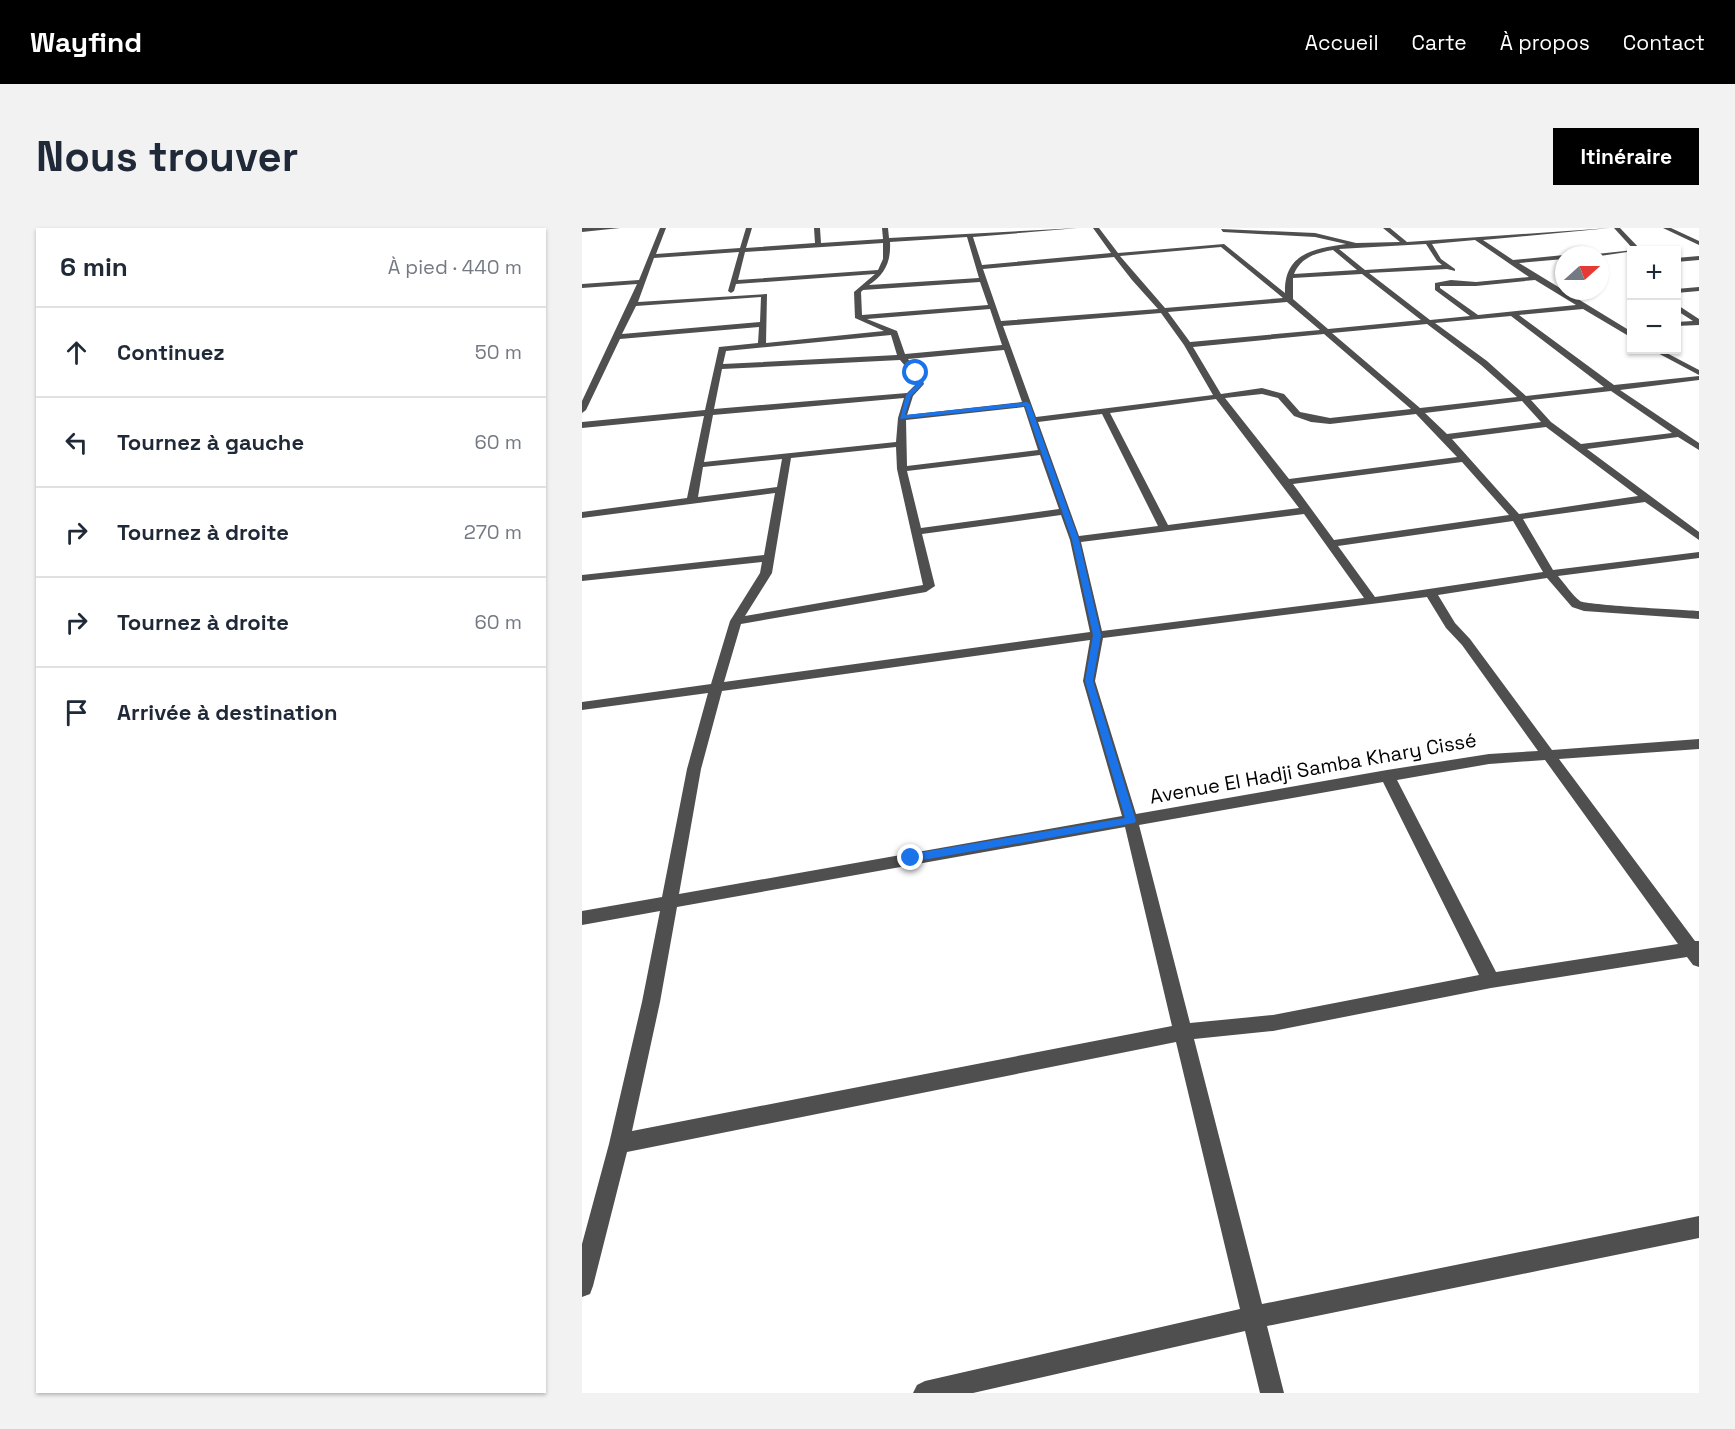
<!DOCTYPE html>
<html lang="fr">
<meta charset="utf-8">
<style>
body{margin:0;font-family:"Space Grotesk",sans-serif;background:#f2f2f3;color:#1f2937}
.controls{position:absolute;right:18px;top:18px;display:grid;overflow:hidden;border-radius:0px;box-shadow:0 2px 4px #0004}
.controls button{width:54px;height:54px;display:grid;place-items:center;padding:0;border:0;border-bottom:2px solid #e0e1e3;background:#fff;color:#1f2937;font:30px sans-serif}
.compass{position:absolute;left:973px;top:18px;width:54px;height:54px;border-radius:50%;background:#fff;box-shadow:0 2px 4px #0004;rotate:69deg}
.stop{position:absolute;width:18px;height:18px;margin:-14px;border:4px solid #1a73e8;border-radius:50%;background:#fff}
.stop.end{background:#1a73e8;border-color:#fff;box-shadow:0 2px 6px #0008}
.list{margin:0;padding:0;list-style:none}
h2{display:flex;justify-content:space-between;align-items:center;height:78px;margin:0;padding:0 24px;font-size:26px}
h2 small{font-size:20px;font-weight:400;color:#747a83}
.list li{display:grid;grid-template-columns:39px 1fr auto;gap:18px;align-items:center;box-sizing:border-box;height:90px;padding:0 24px;border-top:2px solid #e0e1e3}
.list b{display:block;font-size:22px;white-space:nowrap}
.list em{font-size:20px;font-style:normal;color:#747a83}
.icon{flex:none;width:33px;height:33px;fill:none;stroke:currentColor;stroke-width:2;stroke-linecap:round;stroke-linejoin:round}
.map{position:relative;flex:none;width:1117px;height:1165px;overflow:hidden;border-radius:0px}
header{display:flex;align-items:center;gap:36px;box-sizing:border-box;height:84px;padding:0 30px;background:#000;color:#fff}
header strong{font-size:28px}
nav{display:flex;gap:33px;margin-inline-start:auto;font-size:21px}
.intro{display:flex;align-items:center;justify-content:space-between;box-sizing:border-box;height:144px;padding:0 36px}
h1{margin:0;font-size:42px}
.button{padding:15px 27px;border-radius:0px;background:#000;color:#fff;font-size:21px;font-weight:700}
main{display:flex;gap:36px;padding:0 36px}
aside{flex:1;background:#fff;border-radius:0px;box-shadow:0 2px 4px #0004}
.map>svg:first-child{display:block}
</style>
<header>
<strong>Wayfind</strong>
<nav><a>Accueil</a><a>Carte</a><a>À propos</a><a>Contact</a></nav>
</header>
<div class="intro"><h1>Nous trouver</h1><a class="button">Itinéraire</a></div>
<main>
<aside>
<h2>6 min<small>À pied · 440 m</small></h2>
<ul class="list">
<li><svg class="icon" aria-label="ahead" viewBox="0 0 24 24"><path d="M12 20V5M6 11l6-6 6 6"/></svg><div><b>Continuez</b></div><em>50 m</em></li>
<li><svg class="icon" aria-label="left" viewBox="0 0 24 24"><path d="M17 20v-9H6M10 6l-5 5 5 5"/></svg><div><b>Tournez à gauche</b></div><em>60 m</em></li>
<li><svg class="icon" aria-label="right" viewBox="0 0 24 24"><path d="M7 20v-9h11M14 6l5 5-5 5"/></svg><div><b>Tournez à droite</b></div><em>270 m</em></li>
<li><svg class="icon" aria-label="right" viewBox="0 0 24 24"><path d="M7 20v-9h11M14 6l5 5-5 5"/></svg><div><b>Tournez à droite</b></div><em>60 m</em></li>
<li><svg class="icon" aria-label="arrive" viewBox="0 0 24 24"><path d="M6 21V4h12l-3 4 3 4H6"/></svg><div><b>Arrivée à destination</b></div></li>
</ul>
</aside>
<div class="map">
<svg width="1117" height="1165" viewBox="0 0 1117 1165">
<rect width="100%" height="100%" fill="#fff"/>
<g fill="none" stroke-linecap="round" stroke-linejoin="round">
<g fill="#4f4f4f" fill-rule="evenodd">
<path d="M0,0H38L0,4Z"/>
<path d="M78,0H84L74,26L158,20L164,0H170L164,20L233,15L232,0H238L239,15L301,11L300,0H306L307,10L496,0L391,9L400,37L529,25L511,0H517L536,25L642,16L703,65C702,26 730,21 764,16L733,9L641,4L639,1L733,5L774,15L818,14L801,0H808L825,14L1028,0L901,12L931,32L982,27V31L937,35L1050,104V110L1001,81L937,87L1032,157L1117,148V152L1038,162L1117,215V222L1096,209L1005,221L1117,304V312L1063,274L941,291L971,342L1117,324V330L976,348C983,356 990,367 998,373C1003,377 1102,382 1117,383V391L1002,383L990,379L965,350L856,367L873,395L888,411L970,522L1117,511V521L977,531L1113,713H1117V739L1111,737L1105,729L909,760L691,803L612,811L680,1076L1117,988V1010L685,1098L702,1165H678L663,1103L391,1165H331L335,1157L343,1153L658,1081L594,814L45,924L11,1058L8,1066L0,1069V1016L27,916L60,774L78,683L0,697V683L80,669L105,541L126,465L0,482V474L129,456L148,393L178,345L180,334L0,353V347L182,327L193,265L0,290V284L105,270L122,188L0,200V194L123,182L137,119L176,115L177,99L38,111L4,182L0,185V173L55,56L0,60V56L57,52ZM385,9L397,50L287,57C303,46 309,34 308,14ZM893,12L947,49L894,54L869,52L853,55V62L888,88L848,92L787,45L865,41L873,43V41L859,31L850,16ZM301,15V31L296,42L156,52L163,24ZM844,16L855,33L860,37L783,42L757,21ZM639,19L701,70L583,80L538,28ZM751,22L775,42L712,46C719,29 734,25 751,22ZM157,24L146,63L149,65L152,63L154,56L293,46L272,64L273,90L302,103L184,115L185,66L56,74L72,30ZM532,29L550,52L576,81L419,93L401,41ZM780,46L839,92L746,101L711,71V50ZM953,52L994,77L896,87L858,60V58H894ZM398,54L406,77L280,87L279,64L281,62ZM179,69L178,94L40,106L54,78ZM705,74L738,102L608,114L586,84ZM408,81L420,117L323,126L315,103L285,91ZM579,85L602,117L631,167L454,189L421,98ZM929,88L1022,159L944,168L905,133L853,95ZM845,96L899,137L935,169L838,180L750,105ZM742,106L829,181L748,190L718,184L702,166L680,160L639,166L611,119ZM309,107L315,127L141,136L144,123ZM422,122L440,174L325,187L331,168L342,156L338,145L326,131ZM318,132L330,146L334,156L325,165L132,181L140,141ZM1029,163L1090,205L999,216L969,194L949,172ZM680,166L696,170L712,188L729,194L748,196L834,186L875,229L707,251L643,170ZM322,170L316,190L314,214L122,234L131,187ZM634,171L717,280L586,297L528,185ZM940,173L959,194L865,206L843,185ZM442,179L456,222L325,238L324,192ZM520,186L576,298L497,308L456,194ZM964,199L1056,268L937,286L870,211ZM314,219L315,241L341,357L163,388L190,345L209,230ZM458,227L477,281L339,300L325,243ZM200,231L195,259L116,269L121,239ZM880,234L927,287L752,312L711,256ZM722,286L782,370L520,403L499,314ZM479,287L488,312L508,404L142,454L159,396L344,364L353,358L340,306ZM931,293L961,344L793,369L756,318ZM845,369L864,400L880,417L956,523L907,526L805,542L554,586L513,453L521,410ZM508,412L501,453L540,588L97,666L119,541L140,463ZM963,532L1096,716L914,744L815,552L907,536ZM801,554L897,747L691,787L608,795L557,597ZM543,599L590,798L50,903L78,774L95,679Z"/>
<path d="M1032,0H1038L1059,22L1018,28L1005,27L1052,22Z"/>
<path d="M1081,0H1089L1117,13V17Z"/>
<path d="M1117,28V32L1094,34V30Z"/>
<path d="M1117,59V63L1094,65V61Z"/>
<path d="M1094,76L1117,91V97L1094,98V94L1111,93L1094,82Z"/>
<path d="M1070,122H1079L1117,142V147Z"/>
</g>
</g>
<path fill="#1a73e8" d="M334,144L341,156L329,168L323,187L445,174L448,176L497,312L519,407L511,453L554,593L552,595L329,634L324,630L329,626L543,590L503,453L511,407L490,312L443,178L318,191L324,167L335,156L332,145Z"/>
<g text-anchor="middle" stroke-width="4.5" stroke-linejoin="round" paint-order="stroke">
<g font-size="20" fill="#000" stroke="#fff">
<text transform="translate(731 540) rotate(-10)" y="7">Avenue El Hadji Samba Khary Cissé</text>
</g>
</g>
</svg>
<div class="controls">
<button>+</button>
<button>−</button>
</div>
<svg class="compass" viewBox="-18 -18 36 36"><path d="M0-13l5 13h-10z" fill="#e53935"/><path d="M0 13l5-13h-10z" fill="#747a83"/></svg>
<div class="stop" style="left:334px;top:145px"></div>
<div class="stop end" style="left:329px;top:630px"></div>
</div>
</main>
